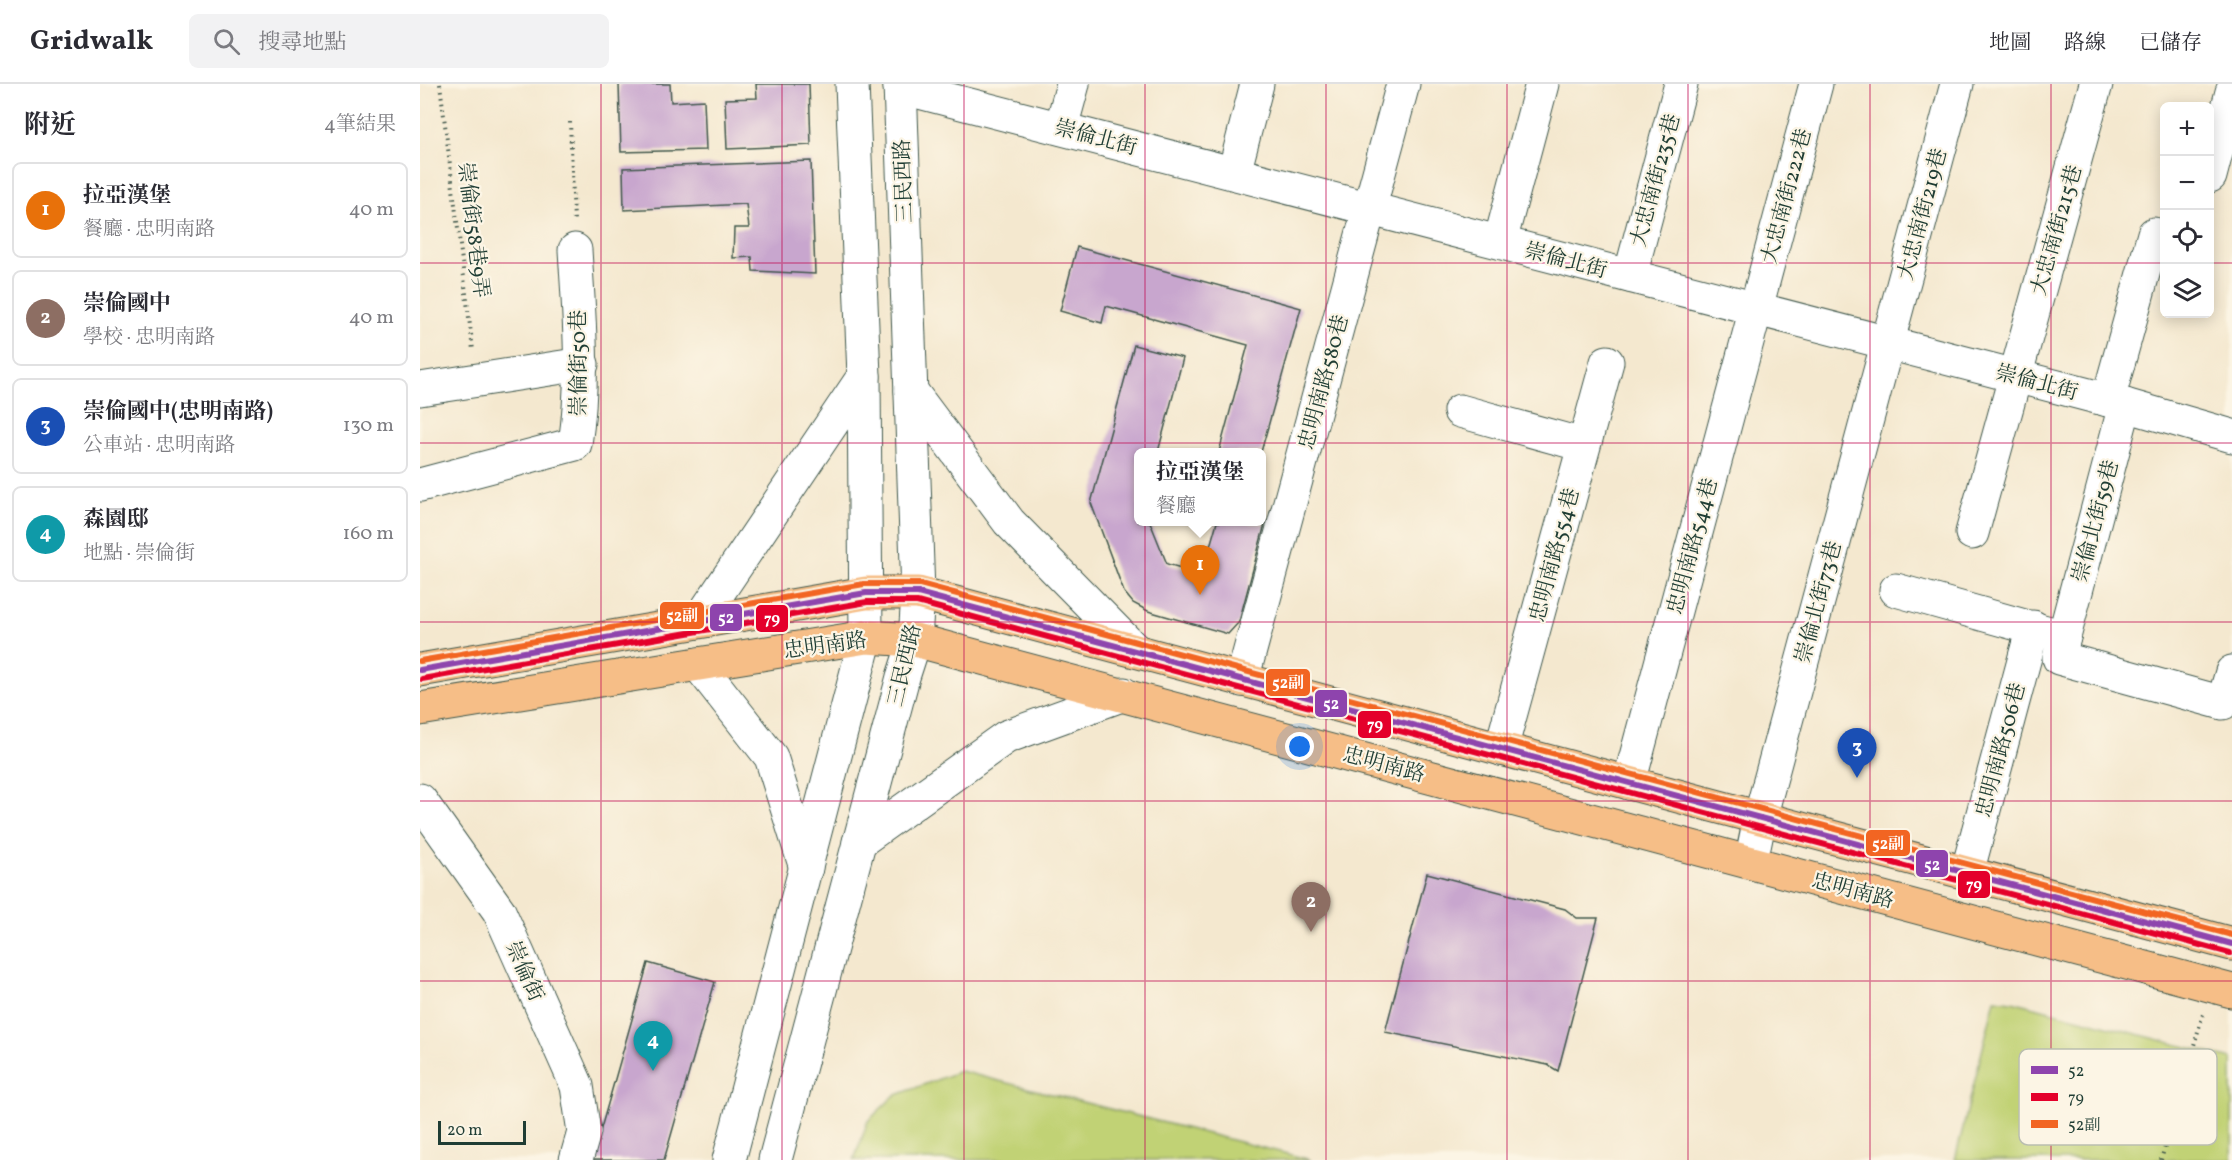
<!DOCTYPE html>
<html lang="zh-TW">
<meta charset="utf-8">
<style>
body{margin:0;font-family:Vollkorn,"Noto Serif TC",serif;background:#f2f2f3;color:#2b2b33}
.controls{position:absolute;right:18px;top:18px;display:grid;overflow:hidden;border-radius:9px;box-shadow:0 3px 15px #0003}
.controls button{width:54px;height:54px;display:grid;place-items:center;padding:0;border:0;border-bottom:2px solid #e1e1e2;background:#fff;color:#2b2b33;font:30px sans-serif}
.scale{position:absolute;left:18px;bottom:15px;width:88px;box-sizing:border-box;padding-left:6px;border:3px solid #1f3d34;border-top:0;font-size:16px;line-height:21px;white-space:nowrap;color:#1f3d34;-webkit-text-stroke:4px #fcf5e5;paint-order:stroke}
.you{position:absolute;left:880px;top:663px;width:21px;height:21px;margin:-15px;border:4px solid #fff;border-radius:50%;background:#1a73e8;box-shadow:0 0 0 9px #1a73e833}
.badge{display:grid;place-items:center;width:39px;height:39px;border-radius:50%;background:#d1495b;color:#fff;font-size:20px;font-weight:700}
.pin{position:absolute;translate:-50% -50px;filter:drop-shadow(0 2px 3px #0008)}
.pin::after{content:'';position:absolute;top:32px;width:21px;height:18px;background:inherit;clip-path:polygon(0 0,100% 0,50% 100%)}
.popup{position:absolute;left:714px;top:364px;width:132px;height:78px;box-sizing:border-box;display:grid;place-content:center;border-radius:9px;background:#fff;filter:drop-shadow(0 2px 4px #0005);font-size:20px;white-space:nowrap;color:#7c7c81}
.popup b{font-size:22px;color:#2b2b33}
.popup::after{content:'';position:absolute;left:50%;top:100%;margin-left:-12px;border:12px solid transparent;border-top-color:#fff}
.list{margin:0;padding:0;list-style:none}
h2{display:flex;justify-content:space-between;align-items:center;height:78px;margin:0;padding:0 24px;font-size:26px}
h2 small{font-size:20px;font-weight:400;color:#7c7c81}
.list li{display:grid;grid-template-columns:39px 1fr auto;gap:18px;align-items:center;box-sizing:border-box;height:96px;margin:0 12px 12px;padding:0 12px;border:2px solid #e1e1e2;border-radius:9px}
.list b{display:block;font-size:22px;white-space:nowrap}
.list p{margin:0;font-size:20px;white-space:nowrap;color:#7c7c81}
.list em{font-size:20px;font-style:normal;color:#7c7c81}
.icon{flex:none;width:33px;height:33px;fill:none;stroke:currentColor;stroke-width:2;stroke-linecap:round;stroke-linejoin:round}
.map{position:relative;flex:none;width:1812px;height:1076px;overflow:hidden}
header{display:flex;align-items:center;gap:36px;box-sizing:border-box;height:84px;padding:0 30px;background:#fff;border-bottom:2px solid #e1e1e2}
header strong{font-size:28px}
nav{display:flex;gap:33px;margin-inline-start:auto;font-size:21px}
.search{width:420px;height:54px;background:#f2f2f3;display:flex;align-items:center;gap:15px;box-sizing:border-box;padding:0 21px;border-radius:9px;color:#7c7c81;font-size:22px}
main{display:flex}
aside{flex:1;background:#fff}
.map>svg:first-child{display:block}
</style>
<header>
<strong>Gridwalk</strong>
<div class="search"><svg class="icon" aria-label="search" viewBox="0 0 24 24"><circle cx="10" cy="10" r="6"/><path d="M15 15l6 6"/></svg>搜尋地點</div>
<nav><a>地圖</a><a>路線</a><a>已儲存</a></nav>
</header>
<main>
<aside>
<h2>附近<small>4筆結果</small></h2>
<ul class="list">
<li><span class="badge" style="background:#e8710a">1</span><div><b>拉亞漢堡</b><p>餐廳 · 忠明南路</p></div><em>40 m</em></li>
<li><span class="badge" style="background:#8d6e63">2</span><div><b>崇倫國中</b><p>學校 · 忠明南路</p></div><em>40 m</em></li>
<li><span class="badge" style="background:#1a4fb4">3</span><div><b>崇倫國中(忠明南路)</b><p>公車站 · 忠明南路</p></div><em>130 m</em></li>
<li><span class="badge" style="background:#0f9aa8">4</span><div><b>森園邸</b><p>地點 · 崇倫街</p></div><em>160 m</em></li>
</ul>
</aside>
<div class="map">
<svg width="1812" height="1076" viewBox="0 0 1812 1076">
<rect width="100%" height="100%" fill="#fcf5e5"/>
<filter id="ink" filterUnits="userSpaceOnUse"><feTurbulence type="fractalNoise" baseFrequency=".0167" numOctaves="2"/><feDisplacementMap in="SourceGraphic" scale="12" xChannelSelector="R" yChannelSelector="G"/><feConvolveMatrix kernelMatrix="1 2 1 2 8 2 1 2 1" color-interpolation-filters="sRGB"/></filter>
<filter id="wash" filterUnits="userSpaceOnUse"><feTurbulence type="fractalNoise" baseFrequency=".008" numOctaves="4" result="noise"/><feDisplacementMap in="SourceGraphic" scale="24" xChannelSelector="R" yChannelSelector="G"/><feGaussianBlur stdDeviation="1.35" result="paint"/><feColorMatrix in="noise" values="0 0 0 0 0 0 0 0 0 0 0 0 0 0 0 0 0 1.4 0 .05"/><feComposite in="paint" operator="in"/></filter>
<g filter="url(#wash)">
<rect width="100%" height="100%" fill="#f4e8cf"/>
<g fill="#c1d275" stroke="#708854" stroke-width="1.5">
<path d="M1575,915L1592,917L1812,975V1076H1535Z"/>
<path d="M540,987L891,1076H434L448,1037L474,1012Z"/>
</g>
<g id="blocks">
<g fill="#c8a6ce">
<path d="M199,0H250L251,18L284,16L286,66L201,68Z"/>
<path d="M336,0H389L391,61L307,65L305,15L337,14Z"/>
<path d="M391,77L395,190L333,187L332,173L313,174L314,144H329L326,120L204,126L203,84Z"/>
<path d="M657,163L881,224L841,368H799L828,261L686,222L682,239L640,227Z"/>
<path d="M714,261L763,274L738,368H718V438H730L747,480L782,490L797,438L845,440L819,538L808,550L728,527L713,519L704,508L671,419Z"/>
<path d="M1007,789L1145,825L1157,834H1178L1138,987L1128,981L965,948Z"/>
<path d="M228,879L295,898L244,1076H172Z"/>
</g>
</g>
</g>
<g filter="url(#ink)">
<use href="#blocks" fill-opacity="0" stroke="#3f574b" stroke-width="1.5"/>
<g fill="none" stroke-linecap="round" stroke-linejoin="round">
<g stroke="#3f574b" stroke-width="35">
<g id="minor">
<path d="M480,3L1688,316L1812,352"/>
<path d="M641,44L653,0"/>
<path d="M814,89L837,0"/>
<path d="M1790,92L1812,8"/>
<path d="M1080,158L1122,0"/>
<path d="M1210,192L1261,0"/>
<path d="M0,305L162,280"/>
<path d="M491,307L589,438L716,567"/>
<path d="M1688,316L1734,150"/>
<path d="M1040,327L1163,361"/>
<path d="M0,401L155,360C165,295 159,231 155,166"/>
<path d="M1552,449L1676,0"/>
<path d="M1476,506L1644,553L1639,574L1803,619L1812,588"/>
<path d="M279,537L444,292"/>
<path d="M1644,553L1705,321"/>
<path d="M278,580L351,673L386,784"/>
<path d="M822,596L983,0"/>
<path d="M1081,665L1187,278"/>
<path d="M1209,699L1396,0"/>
<path d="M0,716L79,827L157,1002L164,1048L156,1076"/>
<path d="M439,758L586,653L704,610"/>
<path d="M1331,778L1340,734L1537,0"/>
<path d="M1547,789L1613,543"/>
<path d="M309,1076L446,553L444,292L432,0"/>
<path d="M355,1076L483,593L495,556L498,509L480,0"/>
</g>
</g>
<g stroke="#3f574b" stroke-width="35">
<g id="major">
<path d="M0,586L446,509H498L1812,860"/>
<path d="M0,625L446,553L495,556L1812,907"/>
</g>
</g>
<g stroke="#3f574b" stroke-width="4" stroke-dasharray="1.5 4.5" stroke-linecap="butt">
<path d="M20,0L53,266"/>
<path d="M150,38L154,137"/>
<path d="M1741,1076L1783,930"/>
</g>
<use href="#minor" stroke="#fff" stroke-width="33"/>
<use href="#major" stroke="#f6be87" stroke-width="33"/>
<g stroke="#fcf5e5" stroke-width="10">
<path id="bus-1" d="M0,586L446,509H498L1812,860"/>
</g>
<g stroke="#fcf5e5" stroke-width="10">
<path id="bus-2" d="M2,595L447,518H497L1810,869"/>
</g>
<g stroke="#fcf5e5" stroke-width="10">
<path id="bus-3" d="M0,577L444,500H500L1812,851"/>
</g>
<use href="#bus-1" stroke="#8e44ad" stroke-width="6"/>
<use href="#bus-2" stroke="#e4002b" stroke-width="6"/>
<use href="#bus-3" stroke="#f26522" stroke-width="6"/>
</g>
</g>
<path fill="none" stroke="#c2185b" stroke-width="1.5" stroke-opacity="0.55" d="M181,0V1076M362,0V1076M544,0V1076M725,0V1076M906,0V1076M1087,0V1076M1268,0V1076M1450,0V1076M1631,0V1076M0,179H1744M1790,179H1812M0,359H1812M0,538H1812M0,717H1812M0,897H1812"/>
<g text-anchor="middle" stroke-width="4.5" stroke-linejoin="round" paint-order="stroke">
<g font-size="21" fill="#1f3d34" stroke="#fcf5e5">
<text transform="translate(676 53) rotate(15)" y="7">崇倫北街</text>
<text transform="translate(1235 96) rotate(-75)" y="7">大忠南街235巷</text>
<text transform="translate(483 97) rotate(-92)" y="7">三民西路</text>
<text transform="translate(1366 112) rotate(-75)" y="7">大忠南街222巷</text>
<text transform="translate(1502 130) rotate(-75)" y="7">大忠南街219巷</text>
<text transform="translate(54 146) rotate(83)" y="7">崇倫街58巷9弄</text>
<text transform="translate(1636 146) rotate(-74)" y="7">大忠南街215巷</text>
<text transform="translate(1146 176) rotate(15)" y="7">崇倫北街</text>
<text transform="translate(158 279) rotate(-90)" y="7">崇倫街50巷</text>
<text transform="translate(903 298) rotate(-75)" y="7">忠明南路580巷</text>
<text transform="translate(1617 298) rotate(15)" y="7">崇倫北街</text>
<text transform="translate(1675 437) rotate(-75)" y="7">崇倫北街59巷</text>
<text transform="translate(1272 462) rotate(-75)" y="7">忠明南路544巷</text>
<text transform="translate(1134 471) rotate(-75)" y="7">忠明南路554巷</text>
<text transform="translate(1398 518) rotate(-75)" y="7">崇倫北街73巷</text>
<text transform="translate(405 561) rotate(-8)" y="7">忠明南路</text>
<text transform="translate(484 581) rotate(-77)" y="7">三民西路</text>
<text transform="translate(1580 666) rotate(-75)" y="7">忠明南路506巷</text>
<text transform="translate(964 680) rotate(15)" y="7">忠明南路</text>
<text transform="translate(1433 806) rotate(15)" y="7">忠明南路</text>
<text transform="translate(105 887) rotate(66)" y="7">崇倫街</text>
</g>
</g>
<rect x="1599" y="965" width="198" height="96" rx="9" fill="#fcf5e5" stroke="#babeb0" stroke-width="1.5"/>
<rect x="1611" y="982" width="27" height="8" fill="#8e44ad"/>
<rect x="1611" y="1009" width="27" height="8" fill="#e4002b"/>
<rect x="1611" y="1036" width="27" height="8" fill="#f26522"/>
<g font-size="16" fill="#1f3d34">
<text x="1648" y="992">52</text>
<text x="1648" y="1019">79</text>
<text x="1648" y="1046">52副</text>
</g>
<g stroke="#fcf5e5" stroke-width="2">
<rect x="239" y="517" width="46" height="29" rx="6" fill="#f26522"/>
<rect x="289" y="519" width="34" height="29" rx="6" fill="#8e44ad"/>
<rect x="335" y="520" width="34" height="29" rx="6" fill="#e4002b"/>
<rect x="845" y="584" width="46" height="29" rx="6" fill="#f26522"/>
<rect x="894" y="605" width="34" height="29" rx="6" fill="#8e44ad"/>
<rect x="937" y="626" width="35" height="29" rx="6" fill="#e4002b"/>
<rect x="1445" y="745" width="46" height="28" rx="6" fill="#f26522"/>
<rect x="1495" y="765" width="34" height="29" rx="6" fill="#8e44ad"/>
<rect x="1537" y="786" width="34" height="29" rx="6" fill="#e4002b"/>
</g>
<g font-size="16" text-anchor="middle" font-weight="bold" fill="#fff">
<text x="262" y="537">52副</text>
<text x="306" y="539">52</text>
<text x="352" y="540">79</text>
<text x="868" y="604">52副</text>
<text x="911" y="625">52</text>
<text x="955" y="646">79</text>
<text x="1468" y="765">52副</text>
<text x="1512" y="786">52</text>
<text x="1554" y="806">79</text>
</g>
</svg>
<div class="controls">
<button>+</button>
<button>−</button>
<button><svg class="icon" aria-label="locate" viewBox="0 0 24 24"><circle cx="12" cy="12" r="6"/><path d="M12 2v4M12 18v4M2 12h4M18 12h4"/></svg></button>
<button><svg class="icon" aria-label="layers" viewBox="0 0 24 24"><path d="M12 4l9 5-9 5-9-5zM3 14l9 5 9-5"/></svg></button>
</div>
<div class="scale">20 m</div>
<div class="you"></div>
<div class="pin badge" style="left:780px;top:511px;background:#e8710a">1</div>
<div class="popup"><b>拉亞漢堡</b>餐廳</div>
<div class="pin badge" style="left:891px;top:848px;background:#8d6e63">2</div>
<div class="pin badge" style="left:1437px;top:694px;background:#1a4fb4">3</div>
<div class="pin badge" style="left:233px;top:987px;background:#0f9aa8">4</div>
</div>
</main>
